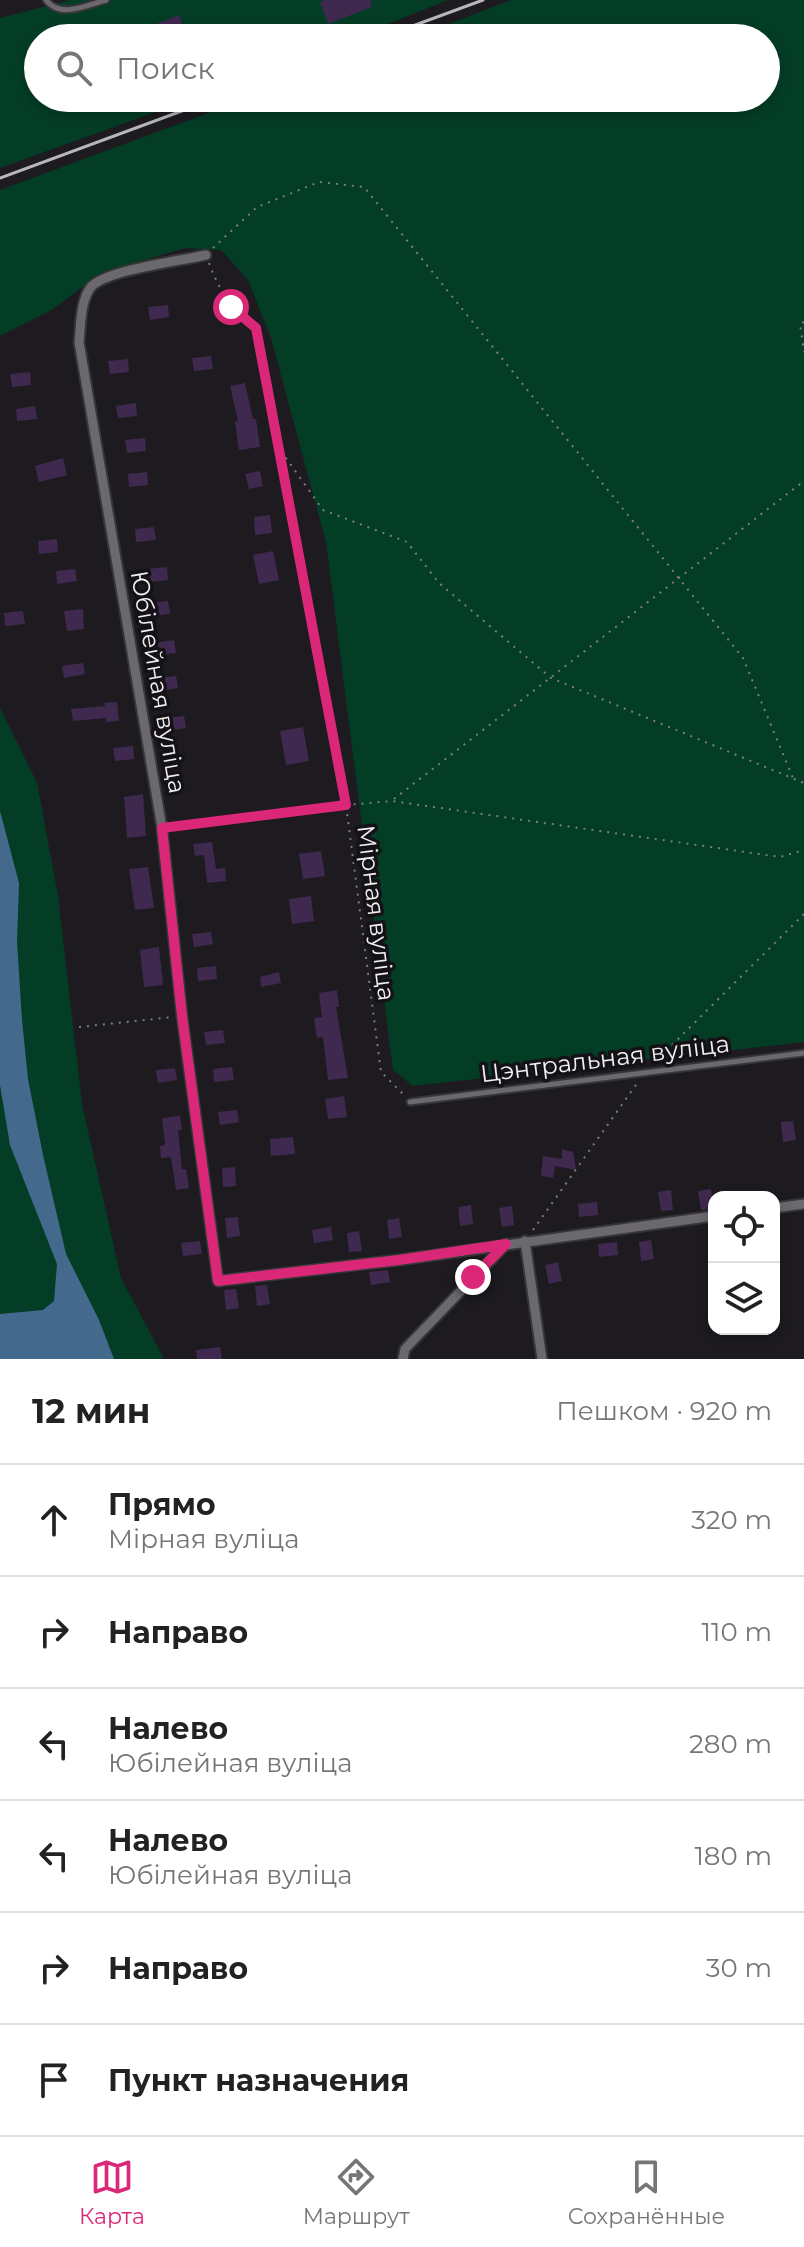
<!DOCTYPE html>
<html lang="ru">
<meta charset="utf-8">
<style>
body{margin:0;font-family:Montserrat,sans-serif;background:#f6f6f6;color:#222}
.controls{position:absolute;right:24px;bottom:24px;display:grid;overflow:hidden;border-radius:16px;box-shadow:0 4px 12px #0003}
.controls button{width:72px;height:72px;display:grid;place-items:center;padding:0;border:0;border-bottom:2px solid #e0e0e0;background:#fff;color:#222;font:40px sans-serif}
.stop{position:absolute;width:24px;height:24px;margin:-18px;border:6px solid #db2777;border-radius:50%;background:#fff}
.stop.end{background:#db2777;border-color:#fff;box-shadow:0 2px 8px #0008}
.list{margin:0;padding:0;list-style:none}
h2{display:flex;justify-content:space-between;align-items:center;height:104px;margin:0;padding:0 32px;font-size:34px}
h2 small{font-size:26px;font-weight:400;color:#767676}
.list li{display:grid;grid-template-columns:52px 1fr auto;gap:24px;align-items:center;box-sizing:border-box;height:112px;padding:0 32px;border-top:2px solid #e0e0e0}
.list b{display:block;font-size:30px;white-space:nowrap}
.list p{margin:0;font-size:26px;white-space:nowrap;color:#767676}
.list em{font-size:26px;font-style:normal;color:#767676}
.icon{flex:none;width:44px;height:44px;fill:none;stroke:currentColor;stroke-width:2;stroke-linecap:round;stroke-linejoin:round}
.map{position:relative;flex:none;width:804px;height:1359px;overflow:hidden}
.search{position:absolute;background:#fff;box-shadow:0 4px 12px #0003;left:24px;right:24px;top:24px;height:88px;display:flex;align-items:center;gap:20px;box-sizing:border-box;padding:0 28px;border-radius:44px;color:#767676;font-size:30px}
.sheet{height:776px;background:#fff}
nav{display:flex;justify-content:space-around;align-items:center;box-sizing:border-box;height:112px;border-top:2px solid #e0e0e0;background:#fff;font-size:22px;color:#767676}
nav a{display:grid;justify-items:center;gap:4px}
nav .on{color:#db2777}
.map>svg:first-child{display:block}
</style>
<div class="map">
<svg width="804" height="1359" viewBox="0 0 804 1359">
<rect width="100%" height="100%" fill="#1d1b1f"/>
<g fill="#043d26">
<path d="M70,0H448L353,38H38V98H194L0,168V18Z"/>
<path d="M511,0H804V1042L413,1086L393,1070L326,542L271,338L248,280L221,250L185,248L101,273L50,311L0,336V190L249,98H766V38H412Z"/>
<path d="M0,708L37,783L58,896L82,1104L121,1278L164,1359H0Z"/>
</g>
<path fill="#436a8d" d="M0,811L19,883L17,942L22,1020L28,1079L43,1155L66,1254L99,1320L114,1359H0V1314L43,1310L54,1301L57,1264L10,1145L0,1085Z"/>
<g fill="#3f294f">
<path d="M325,0H370L372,7L328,24L320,2Z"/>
<path d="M179,15L187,38H158L153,25Z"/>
<path d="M168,305L169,317L150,320L148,307Z"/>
<path d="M211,356L213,369L194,371L192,358Z"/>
<path d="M128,359L129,372L110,374L108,361Z"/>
<path d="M30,372L31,385L12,387L10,374Z"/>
<path d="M245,383L253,419H256L260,447L239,450L235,422L238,421L230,386Z"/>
<path d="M136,403L137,416L118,418L116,406Z"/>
<path d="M35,406L37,419L17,421L16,409Z"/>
<path d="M145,438L146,451L127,453L125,440Z"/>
<path d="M63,458L67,475L39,482L35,466Z"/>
<path d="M260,471L263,486L249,489L245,474Z"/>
<path d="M147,472L148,485L129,487L128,474Z"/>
<path d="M270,515L272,533L255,535L254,517Z"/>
<path d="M154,527L156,540L136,542L135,529Z"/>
<path d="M57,539L58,552L39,554L38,541Z"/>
<path d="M273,551L279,580L259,584L253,555Z"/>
<path d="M167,567L168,580L149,582L147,569Z"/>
<path d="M75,569L77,581L57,584L56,571Z"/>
<path d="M168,601L170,614L150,616L149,603Z"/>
<path d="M83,609L84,629L67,631L64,611Z"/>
<path d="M23,611L25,624L5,626L4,613Z"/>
<path d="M174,640L176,653L156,655L155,643Z"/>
<path d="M83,663L85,674L64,678L62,666Z"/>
<path d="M176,676L178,688L159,691L157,678Z"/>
<path d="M117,702L119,721L106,722V718L73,721L71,709L105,706L104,703Z"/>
<path d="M184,716L186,728L166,731L165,718Z"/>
<path d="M303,727L309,761L286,765L280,731Z"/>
<path d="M133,746L134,759L115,761L113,748Z"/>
<path d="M143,794L146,836L127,838L124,797Z"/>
<path d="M212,842L216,869L225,868L226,881L207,883L204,855L195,856L193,844Z"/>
<path d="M321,851L325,876L303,879L299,854Z"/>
<path d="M148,867L154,908L135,910L129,869Z"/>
<path d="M311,896L314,921L292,924L289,899Z"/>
<path d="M211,932L213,944L194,947L192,934Z"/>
<path d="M159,947L163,985L144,987L140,950Z"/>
<path d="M216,966L217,979L198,981L197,968Z"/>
<path d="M279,972L281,983L261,987L260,977Z"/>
<path d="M337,990L339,1007H336L348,1078L328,1080L323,1037L317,1038L314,1018L322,1017L319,993Z"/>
<path d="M223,1030L225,1043L206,1045L204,1032Z"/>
<path d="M232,1067L234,1080L214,1082L213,1069Z"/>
<path d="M175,1068L177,1080L158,1083L156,1070Z"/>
<path d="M344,1096L347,1117L328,1119L325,1099Z"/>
<path d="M237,1110L239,1122L220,1125L218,1112Z"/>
<path d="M180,1116L182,1130H178L182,1169H186L189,1188L176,1190L171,1157L161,1158L160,1146L165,1145L162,1118Z"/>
<path d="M793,1121L796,1140L783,1142L781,1122Z"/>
<path d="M293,1137L295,1154L271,1156L270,1139Z"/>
<path d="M562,1149L573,1152L576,1170L555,1166L553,1178L541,1176L543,1156L562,1159Z"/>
<path d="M235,1167L236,1186L223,1187L222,1168Z"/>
<path d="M711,1189L714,1209L701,1210L698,1191Z"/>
<path d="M671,1190L673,1210L661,1211L658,1192Z"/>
<path d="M597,1202L598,1215L579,1217L578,1204Z"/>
<path d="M471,1205L473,1224L460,1226L458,1207Z"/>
<path d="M512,1206L514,1225L502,1227L499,1208Z"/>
<path d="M238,1217L240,1236L227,1238L225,1218Z"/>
<path d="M399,1218L402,1237L389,1239L387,1220Z"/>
<path d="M331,1227L333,1240L314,1243L312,1230Z"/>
<path d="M359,1231L362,1251L349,1252L347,1233Z"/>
<path d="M651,1240L654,1259L641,1261L639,1242Z"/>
<path d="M200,1241L202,1254L183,1256L181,1243Z"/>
<path d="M617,1242L618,1255L599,1257L598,1244Z"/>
<path d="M558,1262L562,1281L549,1284L545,1265Z"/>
<path d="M388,1270L390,1282L371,1285L369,1272Z"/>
<path d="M267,1285L270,1304L257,1306L255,1286Z"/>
<path d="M236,1289L239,1308L226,1310L224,1290Z"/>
<path d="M220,1347L222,1359H197L196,1350Z"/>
</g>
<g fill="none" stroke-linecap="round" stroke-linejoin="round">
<g stroke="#363538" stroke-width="9">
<g id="lane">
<path d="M46,0C60,19 87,5 106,0"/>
<path d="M410,1102L804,1053"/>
</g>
</g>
<g stroke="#363538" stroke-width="13">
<g id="street">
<path d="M206,255C180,261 106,270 91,287C80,301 81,326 79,342L162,828L182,1016L218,1281L399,1260L714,1216"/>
<path d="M774,1208L804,1204"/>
<path d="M525,1241L542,1359"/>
<path d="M403,1359L405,1349L506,1244"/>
</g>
</g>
<g stroke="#7e7c7f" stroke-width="2" stroke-dasharray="2 6" stroke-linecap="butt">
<path d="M213,248L257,207L319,182L364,187L743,658L793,778"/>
<path d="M209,263C220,293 232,307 256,328L346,805L381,1072L404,1095"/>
<path d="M804,322L800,324L804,352"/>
<path d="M281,451L323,510L407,542L439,583L551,678L804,783"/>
<path d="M394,799L804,481"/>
<path d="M171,827L346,805L392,801L780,857L804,850"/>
<path d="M79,1027L173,1017"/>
<path d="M655,1062L804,914"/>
<path d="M533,1230L638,1082"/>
</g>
<use href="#lane" stroke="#6c696e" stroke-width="5"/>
<use href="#street" stroke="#6c696e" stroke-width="9"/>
<g stroke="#b8b6b9" stroke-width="3">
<path d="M380,38L483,0"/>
<path d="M0,178L217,98"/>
</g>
</g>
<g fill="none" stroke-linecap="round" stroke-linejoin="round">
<path stroke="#db2777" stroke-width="10" d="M231,307L256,328L346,805L162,828L182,1016L218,1281L399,1260L506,1244L473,1277"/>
</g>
<g text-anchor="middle" stroke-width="7" stroke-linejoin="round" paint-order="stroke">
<g font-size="24" fill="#f1eff2" stroke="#141216">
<text transform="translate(158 682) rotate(80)" y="8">Юбілейная вуліца</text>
<text transform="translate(376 913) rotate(83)" y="8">Мірная вуліца</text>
<text transform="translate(605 1059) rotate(-7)" y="8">Цэнтральная вуліца</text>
</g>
</g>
</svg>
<div class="controls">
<button><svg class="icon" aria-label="locate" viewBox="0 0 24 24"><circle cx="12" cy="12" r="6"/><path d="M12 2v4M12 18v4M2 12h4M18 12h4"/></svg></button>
<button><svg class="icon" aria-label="layers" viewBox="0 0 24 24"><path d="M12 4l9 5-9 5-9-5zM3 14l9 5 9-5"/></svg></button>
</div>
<div class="stop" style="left:231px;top:307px"></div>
<div class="stop end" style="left:473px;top:1277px"></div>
<div class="search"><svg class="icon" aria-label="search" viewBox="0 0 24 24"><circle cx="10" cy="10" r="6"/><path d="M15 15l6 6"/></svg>Поиск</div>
</div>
<section class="sheet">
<h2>12 мин<small>Пешком · 920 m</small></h2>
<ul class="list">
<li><svg class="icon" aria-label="ahead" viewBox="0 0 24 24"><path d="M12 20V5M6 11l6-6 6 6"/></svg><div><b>Прямо</b><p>Мірная вуліца</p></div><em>320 m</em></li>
<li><svg class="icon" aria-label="right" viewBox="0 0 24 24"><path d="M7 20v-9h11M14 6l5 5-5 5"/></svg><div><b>Направо</b></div><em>110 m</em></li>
<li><svg class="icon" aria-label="left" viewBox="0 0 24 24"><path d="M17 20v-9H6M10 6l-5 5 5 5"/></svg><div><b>Налево</b><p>Юбілейная вуліца</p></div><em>280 m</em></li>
<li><svg class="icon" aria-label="left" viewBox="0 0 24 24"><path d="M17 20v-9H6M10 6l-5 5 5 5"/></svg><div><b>Налево</b><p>Юбілейная вуліца</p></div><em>180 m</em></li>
<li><svg class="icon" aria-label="right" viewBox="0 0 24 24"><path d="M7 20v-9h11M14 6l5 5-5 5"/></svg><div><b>Направо</b></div><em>30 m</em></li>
<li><svg class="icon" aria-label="arrive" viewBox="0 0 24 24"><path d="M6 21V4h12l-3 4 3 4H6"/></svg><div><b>Пункт назначения</b></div></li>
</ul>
</section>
<nav>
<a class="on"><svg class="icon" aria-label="map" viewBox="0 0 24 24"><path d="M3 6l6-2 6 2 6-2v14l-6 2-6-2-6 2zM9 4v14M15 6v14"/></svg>Карта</a>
<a><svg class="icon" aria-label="directions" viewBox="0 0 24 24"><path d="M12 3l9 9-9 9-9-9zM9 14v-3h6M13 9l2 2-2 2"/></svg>Маршрут</a>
<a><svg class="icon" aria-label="saved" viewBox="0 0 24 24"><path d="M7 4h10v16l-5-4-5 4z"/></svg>Сохранённые</a>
</nav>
